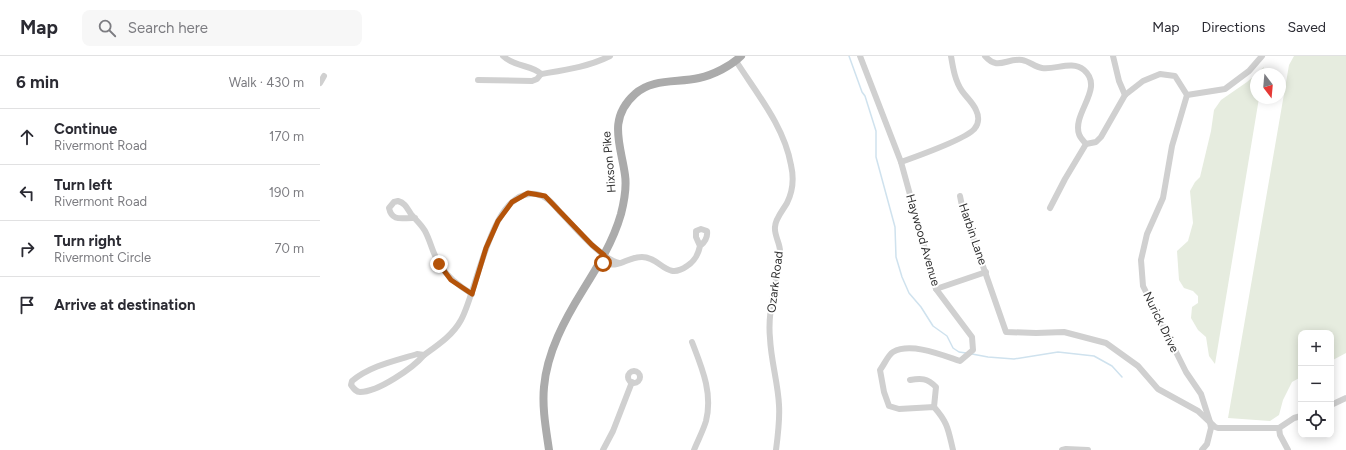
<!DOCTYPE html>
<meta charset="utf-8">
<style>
body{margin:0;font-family:Figtree,sans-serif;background:#f7f7f7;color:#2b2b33}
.controls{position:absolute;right:12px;bottom:12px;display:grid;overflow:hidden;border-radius:8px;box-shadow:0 2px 10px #0003}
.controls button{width:36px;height:36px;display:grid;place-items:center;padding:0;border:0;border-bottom:1px solid #e1e1e2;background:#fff;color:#2b2b33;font:20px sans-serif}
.compass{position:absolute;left:930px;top:12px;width:36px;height:36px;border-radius:50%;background:#fff;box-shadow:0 2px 10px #0003;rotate:164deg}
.stop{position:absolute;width:12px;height:12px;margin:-9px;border:3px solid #b45309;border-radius:50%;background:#fff}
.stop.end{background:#b45309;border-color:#fff;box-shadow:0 1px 4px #0008}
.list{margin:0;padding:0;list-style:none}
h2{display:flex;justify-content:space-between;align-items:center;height:52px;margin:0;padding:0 16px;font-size:17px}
h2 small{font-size:13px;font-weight:400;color:#7c7c81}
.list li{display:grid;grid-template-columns:26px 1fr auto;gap:12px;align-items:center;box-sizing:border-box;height:56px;padding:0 16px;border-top:1px solid #e1e1e2}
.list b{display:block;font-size:15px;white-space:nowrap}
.list p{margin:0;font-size:13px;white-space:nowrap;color:#7c7c81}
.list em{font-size:13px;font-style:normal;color:#7c7c81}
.icon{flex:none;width:22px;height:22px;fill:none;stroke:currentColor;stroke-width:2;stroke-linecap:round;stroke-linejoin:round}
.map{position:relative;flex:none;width:1026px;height:394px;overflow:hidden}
header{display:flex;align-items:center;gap:24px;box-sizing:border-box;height:56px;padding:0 20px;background:#fff;border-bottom:1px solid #e1e1e2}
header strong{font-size:19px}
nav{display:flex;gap:22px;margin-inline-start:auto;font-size:14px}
.search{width:280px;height:36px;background:#f7f7f7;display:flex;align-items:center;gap:10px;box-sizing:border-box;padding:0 14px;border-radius:8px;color:#7c7c81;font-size:15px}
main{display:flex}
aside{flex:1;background:#fff}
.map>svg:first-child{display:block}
</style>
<header>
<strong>Map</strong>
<div class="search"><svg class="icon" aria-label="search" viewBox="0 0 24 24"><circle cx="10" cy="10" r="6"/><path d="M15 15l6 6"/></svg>Search here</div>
<nav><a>Map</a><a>Directions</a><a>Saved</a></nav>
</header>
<main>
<aside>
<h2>6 min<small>Walk · 430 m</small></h2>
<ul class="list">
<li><svg class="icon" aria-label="ahead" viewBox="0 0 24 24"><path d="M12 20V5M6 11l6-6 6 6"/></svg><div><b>Continue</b><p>Rivermont Road</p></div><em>170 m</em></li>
<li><svg class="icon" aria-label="left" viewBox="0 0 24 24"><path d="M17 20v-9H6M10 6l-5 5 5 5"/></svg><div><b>Turn left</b><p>Rivermont Road</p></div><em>190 m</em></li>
<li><svg class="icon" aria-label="right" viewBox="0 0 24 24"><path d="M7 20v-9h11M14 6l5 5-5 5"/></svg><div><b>Turn right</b><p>Rivermont Circle</p></div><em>70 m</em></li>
<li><svg class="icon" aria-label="arrive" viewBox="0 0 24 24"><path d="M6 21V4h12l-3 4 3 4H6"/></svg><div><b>Arrive at destination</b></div></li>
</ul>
</aside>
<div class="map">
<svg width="1026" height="394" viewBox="0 0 1026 394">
<rect width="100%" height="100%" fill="#fff"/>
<g fill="#e6ecdf">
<path d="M974,0H1026V297L1011,305V277H981V321L972,326L963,344L959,359L950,365L908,362L969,9Z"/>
<path d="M944,11L942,18H936V42H939L895,308L889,300L886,281L878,274L871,262L872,251L878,247V240L873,235L864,232L859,224L857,195L868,185L873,167L870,135L875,126L880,121L891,75L894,54L901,44L927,26Z"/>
</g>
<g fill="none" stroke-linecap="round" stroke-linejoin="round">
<g stroke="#cfe2ee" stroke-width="1.5">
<path d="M529,0L542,36L545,40L556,75V101L575,171L576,201L582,221L589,237L601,251L613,270L627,280L633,292L639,296L646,297"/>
<path d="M652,298L668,301L694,303L738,296L774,300L792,310L802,321"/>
</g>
<g stroke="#d0d0d0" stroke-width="6">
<path d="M183,0C194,11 213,9 221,18"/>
<path d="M540,0L581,106L616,233L652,281L653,294L640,305C622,299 591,286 573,296C568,299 564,309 560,314L564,336L569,350L579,353L614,351C628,367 628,373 633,394"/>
<path d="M665,0C678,15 686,2 702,4C709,5 715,11 722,12C736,14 752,4 764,14C785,32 752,57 759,78C760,82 764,85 766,88"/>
<path d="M793,0L799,25L805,39"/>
<path d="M416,5C437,38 464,70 471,109C474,122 473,135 467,147C463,154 455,163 455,171C454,179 460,187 460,195C458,224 447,253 450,282C451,305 458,327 459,349C460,364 458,379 456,394"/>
<path d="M221,18C245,14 268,11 290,0"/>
<path d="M158,24L212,25L217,23L221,18"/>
<path d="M0,27L4,20"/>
<path d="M867,39L852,90L843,142L827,178L821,204L823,230L866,316L881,338L890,366L891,372L887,388L882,394"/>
<path d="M867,39L905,33L929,15L942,0"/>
<path d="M766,88L776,86L781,81L805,39L823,25L840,18L855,20L867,39"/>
<path d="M581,106C595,101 649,82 655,72C659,67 659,60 656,54C653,47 647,42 642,35C635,25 633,12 631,0"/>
<path d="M640,140L642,150L686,276L716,277L744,276L786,287L818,310L838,333L878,355L895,371L898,372H959"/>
<path d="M730,152L745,123L766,88"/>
<path d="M95,162C84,161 72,167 69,152L74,146L78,145C85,147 87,152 91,158C95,163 101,168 105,175C111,186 113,199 120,209C128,222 139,230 152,238"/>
<path d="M280,206C300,214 305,201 322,201C341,201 346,225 367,210C375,205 378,199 380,190L376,181V175L381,173L387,175C388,182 385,186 380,190"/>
<path d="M616,233L666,216"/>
<path d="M372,286C382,312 393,337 386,365C383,375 378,384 374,394"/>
<path d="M97,298L104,299C93,312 58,336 40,336C36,336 34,333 31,329L32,325C50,310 74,305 97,298Z"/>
<path d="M104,299C118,289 133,279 141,264C158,234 171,131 216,138C227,140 233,148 240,156C254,170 281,203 299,207"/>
<circle cx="314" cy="321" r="6"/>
<path d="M590,324C601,322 607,322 616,331L614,351"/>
<path d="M1011,349L1026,342"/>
<path d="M959,372L974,362L981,360"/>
<path d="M959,372L960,379L968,394"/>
<path d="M283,394L293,375L312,326"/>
<path d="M742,394L746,393L768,394"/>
</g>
<path stroke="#ababab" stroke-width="8" d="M229,394C226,373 222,352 224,331C227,296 245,263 263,234C278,210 293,186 301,158C304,146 307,132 305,119C301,89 287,63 315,38C332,22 358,27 379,22C393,19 411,10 421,0"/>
</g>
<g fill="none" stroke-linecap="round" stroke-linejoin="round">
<path stroke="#b45309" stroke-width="5" d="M119,208L131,224L152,238L166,192L178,165L192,146L208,137L225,140L272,189L284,199L280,206L283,207"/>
</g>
<g text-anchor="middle" stroke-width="4" stroke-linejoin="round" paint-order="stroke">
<g font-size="12" fill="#333" stroke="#fff">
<text transform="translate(289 106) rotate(-95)" y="4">Hixson Pike</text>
<text transform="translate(653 178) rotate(71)" y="4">Harbin Lane</text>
<text transform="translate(603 184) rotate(74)" y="4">Haywood Avenue</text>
<text transform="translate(455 226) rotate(-83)" y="4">Ozark Road</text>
<text transform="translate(841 266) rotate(64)" y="4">Nurick Drive</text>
</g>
</g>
</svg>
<div class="controls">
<button>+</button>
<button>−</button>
<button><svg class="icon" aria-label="locate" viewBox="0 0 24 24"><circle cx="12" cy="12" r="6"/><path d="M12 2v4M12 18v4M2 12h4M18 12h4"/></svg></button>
</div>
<svg class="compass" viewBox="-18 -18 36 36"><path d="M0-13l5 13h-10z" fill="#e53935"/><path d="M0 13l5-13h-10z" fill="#7c7c81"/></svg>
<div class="stop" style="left:283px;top:207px"></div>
<div class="stop end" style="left:119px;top:208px"></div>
</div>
</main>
